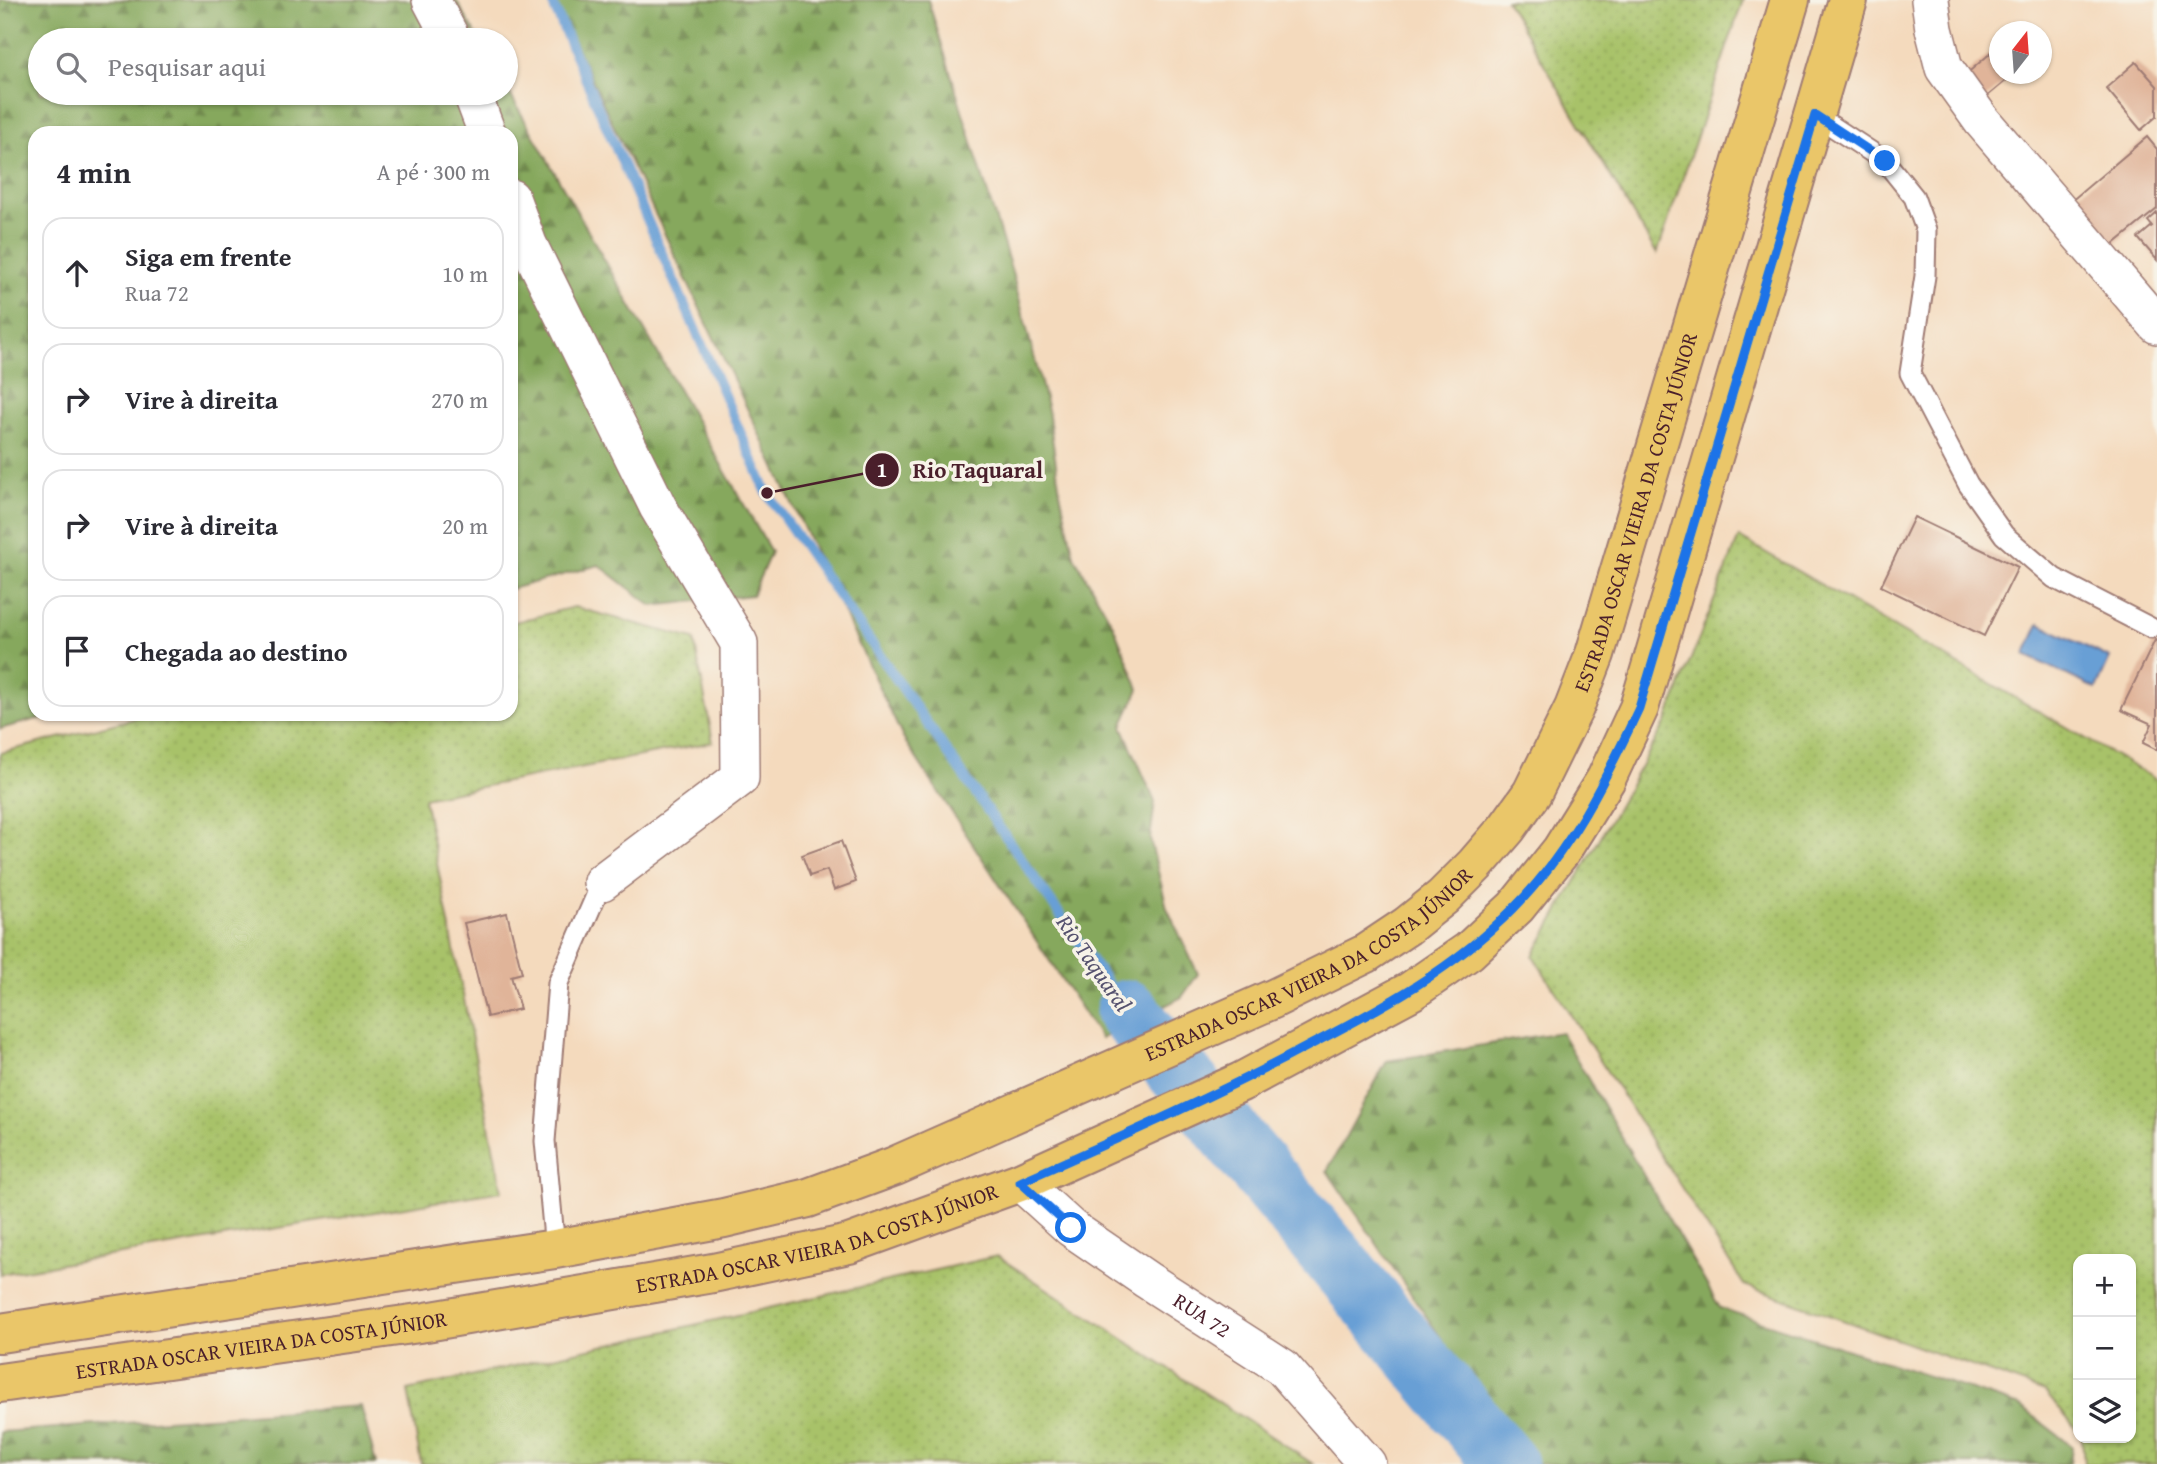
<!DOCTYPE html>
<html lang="pt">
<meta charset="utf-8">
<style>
body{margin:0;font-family:"Gentium Book Plus",serif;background:#f7f7f7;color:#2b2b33}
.controls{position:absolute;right:21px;bottom:21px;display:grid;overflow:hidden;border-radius:14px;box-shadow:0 2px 5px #0004}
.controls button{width:63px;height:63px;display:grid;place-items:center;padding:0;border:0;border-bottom:2px solid #e1e1e2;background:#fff;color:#2b2b33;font:35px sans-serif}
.compass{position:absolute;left:1989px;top:21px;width:63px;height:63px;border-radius:50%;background:#fff;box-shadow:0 2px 5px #0004;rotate:17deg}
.stop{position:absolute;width:21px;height:21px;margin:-16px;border:5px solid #1a73e8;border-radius:50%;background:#fff}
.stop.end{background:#1a73e8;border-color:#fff;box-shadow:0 2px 7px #0008}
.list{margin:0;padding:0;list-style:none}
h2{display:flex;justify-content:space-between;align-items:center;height:91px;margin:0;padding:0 28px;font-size:30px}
h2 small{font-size:23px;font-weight:400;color:#7c7c81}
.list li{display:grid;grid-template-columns:46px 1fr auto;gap:21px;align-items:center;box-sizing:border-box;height:112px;margin:0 14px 14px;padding:0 14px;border:2px solid #e1e1e2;border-radius:21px}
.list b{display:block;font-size:26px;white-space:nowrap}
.list p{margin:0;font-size:23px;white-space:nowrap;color:#7c7c81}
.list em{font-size:23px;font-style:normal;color:#7c7c81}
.icon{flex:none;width:38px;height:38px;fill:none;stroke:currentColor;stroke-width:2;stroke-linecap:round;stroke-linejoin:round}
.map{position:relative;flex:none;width:2157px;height:1464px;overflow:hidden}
.search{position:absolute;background:#fff;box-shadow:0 2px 5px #0004;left:28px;top:28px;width:490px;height:77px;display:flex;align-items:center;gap:18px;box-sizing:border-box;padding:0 24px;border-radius:38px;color:#7c7c81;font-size:26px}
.panel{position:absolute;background:#fff;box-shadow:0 2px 5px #0004;left:28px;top:126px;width:490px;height:595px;border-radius:21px}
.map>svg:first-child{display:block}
</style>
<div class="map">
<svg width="2157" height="1464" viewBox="0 0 2157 1464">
<defs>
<pattern id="grass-dots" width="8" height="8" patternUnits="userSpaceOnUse" patternTransform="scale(1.75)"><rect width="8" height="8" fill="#a8c269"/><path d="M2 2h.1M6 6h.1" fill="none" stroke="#92a65b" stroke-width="1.8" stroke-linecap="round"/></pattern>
<pattern id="forest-firs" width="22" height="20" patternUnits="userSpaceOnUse" patternTransform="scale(1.75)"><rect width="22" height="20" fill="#86a85d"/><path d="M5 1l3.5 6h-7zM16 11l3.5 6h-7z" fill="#70884d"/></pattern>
</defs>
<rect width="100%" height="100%" fill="#f7f3e8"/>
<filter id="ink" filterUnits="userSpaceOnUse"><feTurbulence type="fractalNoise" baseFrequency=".0143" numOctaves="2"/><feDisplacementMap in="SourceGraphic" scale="14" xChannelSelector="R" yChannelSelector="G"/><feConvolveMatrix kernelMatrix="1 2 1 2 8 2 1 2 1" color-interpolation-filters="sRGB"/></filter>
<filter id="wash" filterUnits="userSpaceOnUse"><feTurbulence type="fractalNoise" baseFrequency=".00686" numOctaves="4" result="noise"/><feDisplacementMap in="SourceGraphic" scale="28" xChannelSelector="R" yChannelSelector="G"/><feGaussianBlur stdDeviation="1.57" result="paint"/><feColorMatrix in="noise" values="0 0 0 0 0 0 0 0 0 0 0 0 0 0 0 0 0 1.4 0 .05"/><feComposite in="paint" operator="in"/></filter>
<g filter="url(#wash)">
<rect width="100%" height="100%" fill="#f4dabd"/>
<g fill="url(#grass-dots)" stroke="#79704a" stroke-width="2">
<path d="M1506,0H1743L1657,254Z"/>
<path d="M1739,537L2157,780V1464H2084L2082,1438H2131V1259H2078V1431L2045,1392L1744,1285L1533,956L1666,722Z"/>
<path d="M574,607L694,639L713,742L424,798L502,1191L0,1274V753L152,714H511V623Z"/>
<path d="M997,1256L1313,1464H421L408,1390Z"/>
</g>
<g fill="url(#forest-firs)" stroke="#686444" stroke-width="2">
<path d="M0,0H456L479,40H40V93H506V87L771,552L752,595L652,606L599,565L511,589V133H35V714H56L0,729Z"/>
<path d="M554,0H928L1012,272L1048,410L1060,492L1074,556L1113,625L1139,689L1122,726L1155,802L1150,839L1167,908L1198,974L1182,997L1101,1039L903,738Z"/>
<path d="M1561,1032L1720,1308L2020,1406L2072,1446L2070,1464H1527L1327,1171L1387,1061Z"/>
<path d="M361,1406L376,1464H0V1432Z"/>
</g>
<path fill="#689fd5" stroke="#595f80" stroke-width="2" d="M2039,624L2110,658L2096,689L2025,655Z"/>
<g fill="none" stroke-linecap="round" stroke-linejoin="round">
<path stroke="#689fd5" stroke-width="10" d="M551,0L767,493L1127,1011"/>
<path stroke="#689fd5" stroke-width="63" d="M1127,1011L1506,1464"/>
</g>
<g id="blocks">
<g fill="#e0b499">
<path d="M2000,45V74H2014L1984,99L1964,76Z"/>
<path d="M2136,62L2157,86V116L2141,130L2106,88Z"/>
<path d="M2147,137L2157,149V209L2109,248L2070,202Z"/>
<path d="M2157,213V260L2138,238L2152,226L2148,221Z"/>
<path d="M1914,517L2018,567L1984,636L1881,586Z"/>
<path d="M2155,640L2157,641V750L2143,743L2152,724L2121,710Z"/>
<path d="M841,841L856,882L834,890L827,870L810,876L802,855Z"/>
<path d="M507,913L522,973L511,976L520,1009L487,1017L464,923Z"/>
</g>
</g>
</g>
<g filter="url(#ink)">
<use href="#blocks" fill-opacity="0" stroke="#9f7c74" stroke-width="2"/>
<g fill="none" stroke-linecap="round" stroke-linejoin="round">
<g stroke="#9f7c74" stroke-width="23">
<g id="service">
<path d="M1815,115L1885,161L1914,197L1926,230L1925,276L1910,373L1968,484L2004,535L2054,578L2151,628"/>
<path d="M555,1249L545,1141L558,983L602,882"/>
</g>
</g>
<g stroke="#9f7c74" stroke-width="40">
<g id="minor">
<path d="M431,0L452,40"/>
<path d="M1930,0L1934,29L1944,68L1982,121L2157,325"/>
<path d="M472,93L487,133"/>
<path d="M511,198L528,244L658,507L739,643L740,778L602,882"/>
<path id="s1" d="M1020,1182L1071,1228L1147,1280L1282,1367L1367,1464"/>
</g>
</g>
<g stroke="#9f7c74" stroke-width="42">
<g id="primary">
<path id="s2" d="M0,1333L555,1249L724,1218L808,1198L895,1166L1273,999L1365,954L1407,926L1443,897L1475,865L1507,828L1532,793L1574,708L1595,654L1790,0"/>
<path id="s3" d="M0,1383L426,1322L713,1273L849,1244L1020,1182L1241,1082L1411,991L1469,951L1516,907L1561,851L1606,779L1639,708L1848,0"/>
</g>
</g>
<use href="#service" stroke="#fff" stroke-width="19"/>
<use href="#minor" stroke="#fff" stroke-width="37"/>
<use href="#primary" stroke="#eac669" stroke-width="38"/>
</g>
</g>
<g fill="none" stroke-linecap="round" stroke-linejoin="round" filter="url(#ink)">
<path stroke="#1a73e8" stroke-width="9" d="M1071,1228L1020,1182C1119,1138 1217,1095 1312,1044C1386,1006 1454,968 1513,909C1570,852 1606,779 1639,708L1815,115L1885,161"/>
</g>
<g text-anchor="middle" stroke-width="7" stroke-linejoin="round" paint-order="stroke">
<g font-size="21" fill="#4a1f2b" stroke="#f7f3e8">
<text dy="7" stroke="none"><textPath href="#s2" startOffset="1962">ESTRADA OSCAR VIEIRA DA COSTA JÚNIOR</textPath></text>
<text dy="7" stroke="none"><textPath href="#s2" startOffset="1374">ESTRADA OSCAR VIEIRA DA COSTA JÚNIOR</textPath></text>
<text dy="7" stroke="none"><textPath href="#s3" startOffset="831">ESTRADA OSCAR VIEIRA DA COSTA JÚNIOR</textPath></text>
<text dy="7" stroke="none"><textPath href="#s1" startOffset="226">RUA 72</textPath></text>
<text dy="7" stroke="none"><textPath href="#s3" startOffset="264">ESTRADA OSCAR VIEIRA DA COSTA JÚNIOR</textPath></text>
</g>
<g font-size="23" font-style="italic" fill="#56526f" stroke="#f7f3e8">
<text transform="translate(1094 963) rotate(55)" y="8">Rio Taquaral</text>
</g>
</g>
<path fill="none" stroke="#4a1f2b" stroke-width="2.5" d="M767 493L882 470"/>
<g fill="#4a1f2b" stroke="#f7f3e8" stroke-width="2.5">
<circle cx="767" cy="493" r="7"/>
<circle cx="882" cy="470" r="18"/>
</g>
<g font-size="21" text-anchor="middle" font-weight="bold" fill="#fff">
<text x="882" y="477">1</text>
</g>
<g font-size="23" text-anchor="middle" font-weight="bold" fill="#4a1f2b" stroke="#f7f3e8" stroke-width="7" stroke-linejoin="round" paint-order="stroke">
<text x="978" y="478">Rio Taquaral</text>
</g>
</svg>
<div class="controls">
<button>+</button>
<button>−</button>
<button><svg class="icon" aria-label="layers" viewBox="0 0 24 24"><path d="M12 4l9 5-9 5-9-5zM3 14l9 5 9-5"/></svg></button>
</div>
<svg class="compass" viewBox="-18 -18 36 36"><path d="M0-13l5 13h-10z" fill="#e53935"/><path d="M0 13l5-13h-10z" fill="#7c7c81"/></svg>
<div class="stop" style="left:1071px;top:1228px"></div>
<div class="stop end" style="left:1885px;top:161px"></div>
<div class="search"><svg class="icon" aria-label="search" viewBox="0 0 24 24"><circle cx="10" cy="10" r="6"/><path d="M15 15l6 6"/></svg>Pesquisar aqui</div>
<section class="panel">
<h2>4 min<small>A pé · 300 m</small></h2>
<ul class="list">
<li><svg class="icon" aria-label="ahead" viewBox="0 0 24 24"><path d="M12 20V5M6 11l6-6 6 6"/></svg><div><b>Siga em frente</b><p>Rua 72</p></div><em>10 m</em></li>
<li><svg class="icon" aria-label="right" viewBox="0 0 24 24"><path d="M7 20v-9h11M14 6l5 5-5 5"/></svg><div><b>Vire à direita</b></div><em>270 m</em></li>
<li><svg class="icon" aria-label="right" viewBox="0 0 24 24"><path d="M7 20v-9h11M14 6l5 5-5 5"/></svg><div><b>Vire à direita</b></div><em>20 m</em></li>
<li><svg class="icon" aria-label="arrive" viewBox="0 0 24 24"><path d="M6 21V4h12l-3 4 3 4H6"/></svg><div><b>Chegada ao destino</b></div></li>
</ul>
</section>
</div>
